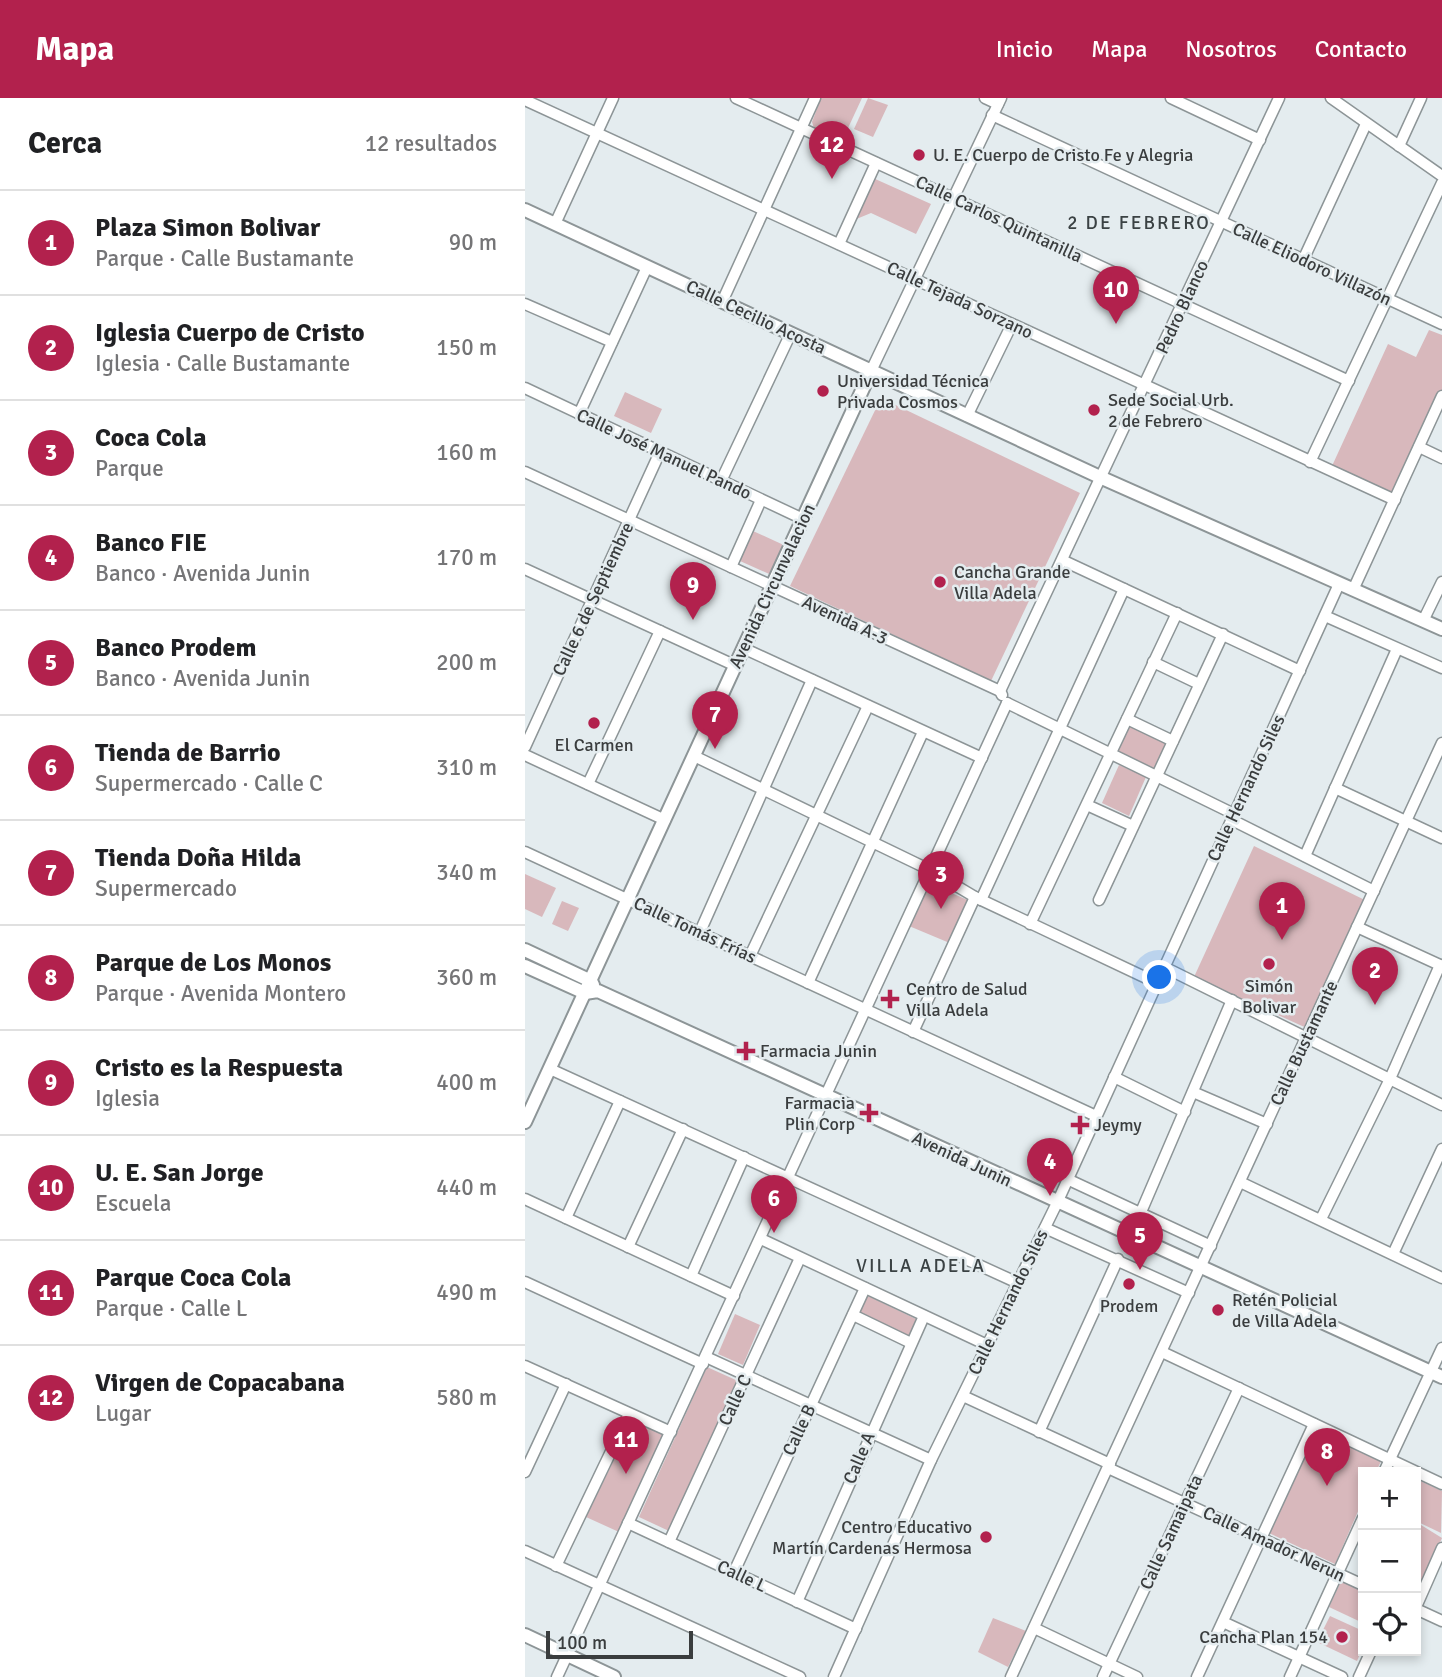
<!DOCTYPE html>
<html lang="es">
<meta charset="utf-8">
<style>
body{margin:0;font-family:Signika,sans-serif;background:#f2f2f2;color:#202124}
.controls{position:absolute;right:21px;bottom:21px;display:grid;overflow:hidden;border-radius:0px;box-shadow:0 4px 10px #0003}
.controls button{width:63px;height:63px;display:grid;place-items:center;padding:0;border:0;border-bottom:2px solid #e0e0e0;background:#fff;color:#202124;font:35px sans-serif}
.scale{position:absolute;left:21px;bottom:18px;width:147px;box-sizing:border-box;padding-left:7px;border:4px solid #3a3d3e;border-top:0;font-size:19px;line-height:24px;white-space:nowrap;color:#3a3d3e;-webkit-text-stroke:5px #e4ecef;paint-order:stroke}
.you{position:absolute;left:635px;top:880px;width:24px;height:24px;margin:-18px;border:5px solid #fff;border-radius:50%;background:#1a73e8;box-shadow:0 0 0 10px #1a73e833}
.badge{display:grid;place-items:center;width:46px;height:46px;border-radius:50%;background:#b2214d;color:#fff;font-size:23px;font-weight:700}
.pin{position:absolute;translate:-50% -58px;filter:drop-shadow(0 2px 4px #0008)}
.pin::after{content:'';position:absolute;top:37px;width:24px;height:21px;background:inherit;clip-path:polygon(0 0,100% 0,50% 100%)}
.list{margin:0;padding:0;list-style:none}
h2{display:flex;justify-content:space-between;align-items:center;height:91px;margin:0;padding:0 28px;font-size:30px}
h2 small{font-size:23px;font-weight:400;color:#757577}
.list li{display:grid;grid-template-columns:46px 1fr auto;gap:21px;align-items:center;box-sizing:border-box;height:105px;padding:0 28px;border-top:2px solid #e0e0e0}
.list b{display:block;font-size:26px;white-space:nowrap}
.list p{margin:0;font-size:23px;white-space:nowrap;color:#757577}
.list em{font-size:23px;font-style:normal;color:#757577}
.icon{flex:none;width:38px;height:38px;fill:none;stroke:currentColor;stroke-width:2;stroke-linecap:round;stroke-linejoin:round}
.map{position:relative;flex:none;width:917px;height:1579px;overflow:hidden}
header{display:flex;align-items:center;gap:42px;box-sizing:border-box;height:98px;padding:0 35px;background:#b2214d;color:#fff}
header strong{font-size:33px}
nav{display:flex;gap:38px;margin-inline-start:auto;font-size:24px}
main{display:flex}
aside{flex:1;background:#fff}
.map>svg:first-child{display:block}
</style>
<header>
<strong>Mapa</strong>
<nav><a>Inicio</a><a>Mapa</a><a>Nosotros</a><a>Contacto</a></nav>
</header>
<main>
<aside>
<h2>Cerca<small>12 resultados</small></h2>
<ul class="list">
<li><span class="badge">1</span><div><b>Plaza Simon Bolivar</b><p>Parque · Calle Bustamante</p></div><em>90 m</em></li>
<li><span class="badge">2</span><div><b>Iglesia Cuerpo de Cristo</b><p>Iglesia · Calle Bustamante</p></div><em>150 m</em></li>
<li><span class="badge">3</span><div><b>Coca Cola</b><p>Parque</p></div><em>160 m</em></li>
<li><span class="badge">4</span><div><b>Banco FIE</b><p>Banco · Avenida Junin</p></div><em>170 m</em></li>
<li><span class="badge">5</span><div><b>Banco Prodem</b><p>Banco · Avenida Junin</p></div><em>200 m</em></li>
<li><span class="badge">6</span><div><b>Tienda de Barrio</b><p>Supermercado · Calle C</p></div><em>310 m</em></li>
<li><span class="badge">7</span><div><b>Tienda Doña Hilda</b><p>Supermercado</p></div><em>340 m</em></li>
<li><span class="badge">8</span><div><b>Parque de Los Monos</b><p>Parque · Avenida Montero</p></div><em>360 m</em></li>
<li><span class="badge">9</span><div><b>Cristo es la Respuesta</b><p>Iglesia</p></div><em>400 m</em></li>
<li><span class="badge">10</span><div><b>U. E. San Jorge</b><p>Escuela</p></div><em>440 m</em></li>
<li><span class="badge">11</span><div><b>Parque Coca Cola</b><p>Parque · Calle L</p></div><em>490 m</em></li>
<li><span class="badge">12</span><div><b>Virgen de Copacabana</b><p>Lugar</p></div><em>580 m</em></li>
</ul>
</aside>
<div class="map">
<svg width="917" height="1579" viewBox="0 0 917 1579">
<rect width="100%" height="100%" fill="#e4ecef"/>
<g fill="#d8b8bc">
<path d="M296,0H337L317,43L289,30L287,24Z"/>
<path d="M343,0L363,7L348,39L329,31Z"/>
<path d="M348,80L406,106L391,136L346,115L329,122Z"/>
<path d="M904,232L917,237V308L875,400L807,368L863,246L891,259Z"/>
<path d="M100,294L137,311L126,335L89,318Z"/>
<path d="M356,300L555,395L466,583L265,488Z"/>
<path d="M228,433L263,449L251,479L215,463Z"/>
<path d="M603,624L645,644L630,675L589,655Z"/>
<path d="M594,667L621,679L604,718L577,705Z"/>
<path d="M729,748L846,805L786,932L669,879Z"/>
<path d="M0,776L31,790L17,819L0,811Z"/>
<path d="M403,785L445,803L427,846L384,828Z"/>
<path d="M37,803L54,810L43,833L27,826Z"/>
<path d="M341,1197L391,1221L384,1239L332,1215Z"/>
<path d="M210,1216L235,1227L218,1267L193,1256Z"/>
<path d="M182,1269L213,1283L144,1433L114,1419Z"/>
<path d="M109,1321L141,1332L94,1434L61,1419Z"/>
<path d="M790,1333L856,1363L851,1374H838V1402L810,1466L744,1435Z"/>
<path d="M891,1381L917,1393L916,1435L891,1423Z"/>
<path d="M896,1427L917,1440L891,1496V1438Z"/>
<path d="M817,1481L838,1491V1525L804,1509Z"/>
<path d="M805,1518L838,1533V1549L832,1563L792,1544Z"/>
<path d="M468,1520L501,1533L483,1569L453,1554Z"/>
</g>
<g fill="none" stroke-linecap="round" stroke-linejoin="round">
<g stroke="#8d9597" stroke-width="13">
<g id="minor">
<path d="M211,0L824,283"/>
<path d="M460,0L473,6"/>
<path d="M646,0L735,42"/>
<path d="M806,0L917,78"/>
<path d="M0,2L870,402"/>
<path d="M467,17L917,226"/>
<path d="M874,48L896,0"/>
<path d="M30,126L88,0"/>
<path d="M314,146L351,65"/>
<path d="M779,160L841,26"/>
<path d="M197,204L290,0"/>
<path d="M0,206L87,244"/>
<path d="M346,273L476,0"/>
<path d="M0,290L278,421"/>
<path d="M54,316L122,169"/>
<path d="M442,318L487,226"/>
<path d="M894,349L917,360"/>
<path d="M785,364L917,85"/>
<path d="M0,374L475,593L477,597"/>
<path d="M196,383L266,235"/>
<path d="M539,463L775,573"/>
<path d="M206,469L236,402"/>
<path d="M0,471L211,568"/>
<path d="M828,492L917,298"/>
<path d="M800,518L917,570"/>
<path d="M898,523L917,484"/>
<path d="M218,550L457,660"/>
<path d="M628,564L674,586"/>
<path d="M475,593L754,0"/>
<path d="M482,605L709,716"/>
<path d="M602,621L648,643"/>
<path d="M0,649L135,354"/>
<path d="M0,657L140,722"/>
<path d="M169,658L403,771L450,799L632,885"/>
<path d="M63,686L135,533"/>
<path d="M810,690L917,740"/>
<path d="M562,707L608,728"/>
<path d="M707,722L849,793"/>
<path d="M0,754L571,1018"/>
<path d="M780,758L872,551"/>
<path d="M456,802L599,491"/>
<path d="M574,802L698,536"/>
<path d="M505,826L652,515"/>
<path d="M832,829L917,868"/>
<path d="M174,836L287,582"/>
<path d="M225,858L343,608"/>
<path d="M639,869L917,1007"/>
<path d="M283,885L398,634"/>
<path d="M388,934L450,799"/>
<path d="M25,971L493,1185"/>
<path d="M589,979L660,1014"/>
<path d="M668,994L742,1026"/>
<path d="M542,1081L686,1148"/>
<path d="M715,1084L917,1180"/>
<path d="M0,1101L209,1198"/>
<path d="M616,1114L707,902"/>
<path d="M41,1120L95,1003"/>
<path d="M796,1121L864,983L915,867"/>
<path d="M520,1130L664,1195"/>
<path d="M236,1141L462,1247"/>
<path d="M103,1149L158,1031"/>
<path d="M868,1156L917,1051"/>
<path d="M166,1178L219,1059"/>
<path d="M0,1184L178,1266"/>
<path d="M328,1217L386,1245"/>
<path d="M637,1254L917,1386"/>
<path d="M181,1259L406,1362"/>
<path d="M0,1268L146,1334"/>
<path d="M438,1298L585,1366"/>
<path d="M514,1334L593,1161"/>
<path d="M583,1370L838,1487"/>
<path d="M0,1374L41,1286"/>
<path d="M859,1374L917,1250"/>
<path d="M103,1425L331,1531"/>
<path d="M144,1444L275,1160"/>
<path d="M0,1453L275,1579"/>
<path d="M31,1468L104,1316"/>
<path d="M209,1474L340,1190"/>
<path d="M272,1504L399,1218"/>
<path d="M891,1509L917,1450"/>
<path d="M891,1511L917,1523"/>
<path d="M698,1524L817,1579"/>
<path d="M509,1530L612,1579"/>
<path d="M32,1579L482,605"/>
<path d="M309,1579L406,1362L532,1105L814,486"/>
<path d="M486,1579L917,645"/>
<path d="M578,1579L714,1290"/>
<path d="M672,1579L789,1326"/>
<path d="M765,1579L838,1420"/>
<path d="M834,1579L846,1553"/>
</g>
</g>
<g stroke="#8d9597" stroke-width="16">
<g id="tertiary">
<path d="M0,112L577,380L917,531"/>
<path d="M0,852L66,883L68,887"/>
<path d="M0,868L60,895L73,893L917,1279"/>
<path d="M0,1024L346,273"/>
<path d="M0,1537L89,1579"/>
</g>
</g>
<use href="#minor" stroke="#fff" stroke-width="10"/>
<use href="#tertiary" stroke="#fff" stroke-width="12"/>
</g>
<g fill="#b2214d" stroke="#e4ecef" stroke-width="2.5">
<circle cx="394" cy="57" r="7"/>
<circle cx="298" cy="293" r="7"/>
<circle cx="569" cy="312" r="7"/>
<circle cx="415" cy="484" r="7"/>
<circle cx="69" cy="625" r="7"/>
<circle cx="744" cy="866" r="7"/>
<path d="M361.5 890.5h7v7h7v7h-7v7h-7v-7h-7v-7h7z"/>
<path d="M217.5 942.5h7v7h7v7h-7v7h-7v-7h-7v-7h7z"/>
<path d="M340.5 1004.5h7v7h7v7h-7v7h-7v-7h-7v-7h7z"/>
<path d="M551.5 1016.5h7v7h7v7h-7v7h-7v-7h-7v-7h7z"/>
<circle cx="604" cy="1186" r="7"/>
<circle cx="693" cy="1212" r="7"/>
<circle cx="461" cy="1439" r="7"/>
<circle cx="817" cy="1539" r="7"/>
</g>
<g text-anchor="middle" stroke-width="5" stroke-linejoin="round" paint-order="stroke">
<g font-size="18" fill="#3a3d3e" stroke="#e4ecef" text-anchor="start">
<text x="408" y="63">U. E. Cuerpo de Cristo Fe y Alegria</text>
<text x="312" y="289">Universidad Técnica<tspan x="312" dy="21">Privada Cosmos</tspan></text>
<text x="583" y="308">Sede Social Urb.<tspan x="583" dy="21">2 de Febrero</tspan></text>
<text x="429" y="480">Cancha Grande<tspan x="429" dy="21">Villa Adela</tspan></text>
<text x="69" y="653" text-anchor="middle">El Carmen</text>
<text x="744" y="894" text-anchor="middle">Simón<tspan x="744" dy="21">Bolivar</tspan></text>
<text x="381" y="897">Centro de Salud<tspan x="381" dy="21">Villa Adela</tspan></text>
<text x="235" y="959">Farmacia Junin</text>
<text x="330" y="1011" text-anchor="end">Farmacia<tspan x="330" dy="21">Plin Corp</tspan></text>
<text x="569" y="1033">Jeymy</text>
<text x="707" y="1208">Retén Policial<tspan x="707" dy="21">de Villa Adela</tspan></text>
<text x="604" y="1214" text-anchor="middle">Prodem</text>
<text x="447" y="1435" text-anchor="end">Centro Educativo<tspan x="447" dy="21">Martín Cardenas Hermosa</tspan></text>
<text x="803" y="1545" text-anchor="end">Cancha Plan 154</text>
</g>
<g font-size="18" fill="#3a3d3e" stroke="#e4ecef">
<text transform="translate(474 121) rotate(25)" y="6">Calle Carlos Quintanilla</text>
<text transform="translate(787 166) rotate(25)" y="6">Calle Eliodoro Villazón</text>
<text transform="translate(435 202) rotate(25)" y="6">Calle Tejada Sorzano</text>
<text transform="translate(657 209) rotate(-65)" y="6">Pedro Blanco</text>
<text transform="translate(231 219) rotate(25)" y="6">Calle Cecilio Acosta</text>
<text transform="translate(139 356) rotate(25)" y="6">Calle José Manuel Pando</text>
<text transform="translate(247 488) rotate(-65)" y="6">Avenida Circunvalacion</text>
<text transform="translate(68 501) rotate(-65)" y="6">Calle 6 de Septiembre</text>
<text transform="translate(320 522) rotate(25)" y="6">Avenida A-3</text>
<text transform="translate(721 690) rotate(-65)" y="6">Calle Hernando Siles</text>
<text transform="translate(170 832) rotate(25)" y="6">Calle Tomás Frías</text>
<text transform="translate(779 945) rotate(-65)" y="6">Calle Bustamante</text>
<text transform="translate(437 1061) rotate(25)" y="6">Avenida Junin</text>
<text transform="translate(483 1204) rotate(-64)" y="6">Calle Hernando Siles</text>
<text transform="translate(210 1302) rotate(-65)" y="6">Calle C</text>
<text transform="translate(274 1332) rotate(-65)" y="6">Calle B</text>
<text transform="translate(334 1360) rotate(-67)" y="6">Calle A</text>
<text transform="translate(646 1434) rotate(-65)" y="6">Calle Samaipata</text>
<text transform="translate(749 1446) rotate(25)" y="6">Calle Amador Nerun</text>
<text transform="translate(217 1478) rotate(25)" y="6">Calle L</text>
</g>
<g font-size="19" letter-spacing="2" fill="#3b4244" stroke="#e4ecef">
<text x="614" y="131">2 DE FEBRERO</text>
<text x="396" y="1174">VILLA ADELA</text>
</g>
</g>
</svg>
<div class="controls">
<button>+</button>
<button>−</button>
<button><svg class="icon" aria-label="locate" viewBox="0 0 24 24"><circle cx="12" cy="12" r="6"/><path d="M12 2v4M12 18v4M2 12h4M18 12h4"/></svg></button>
</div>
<div class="scale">100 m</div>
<div class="you"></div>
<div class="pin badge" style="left:757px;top:842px">1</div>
<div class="pin badge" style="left:850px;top:907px">2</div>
<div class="pin badge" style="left:416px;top:811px">3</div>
<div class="pin badge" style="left:525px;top:1098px">4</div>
<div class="pin badge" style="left:615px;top:1172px">5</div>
<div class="pin badge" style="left:249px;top:1135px">6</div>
<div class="pin badge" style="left:190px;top:651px">7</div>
<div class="pin badge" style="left:802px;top:1388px">8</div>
<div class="pin badge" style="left:168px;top:522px">9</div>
<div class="pin badge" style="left:591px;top:226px">10</div>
<div class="pin badge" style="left:101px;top:1376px">11</div>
<div class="pin badge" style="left:307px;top:81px">12</div>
</div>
</main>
